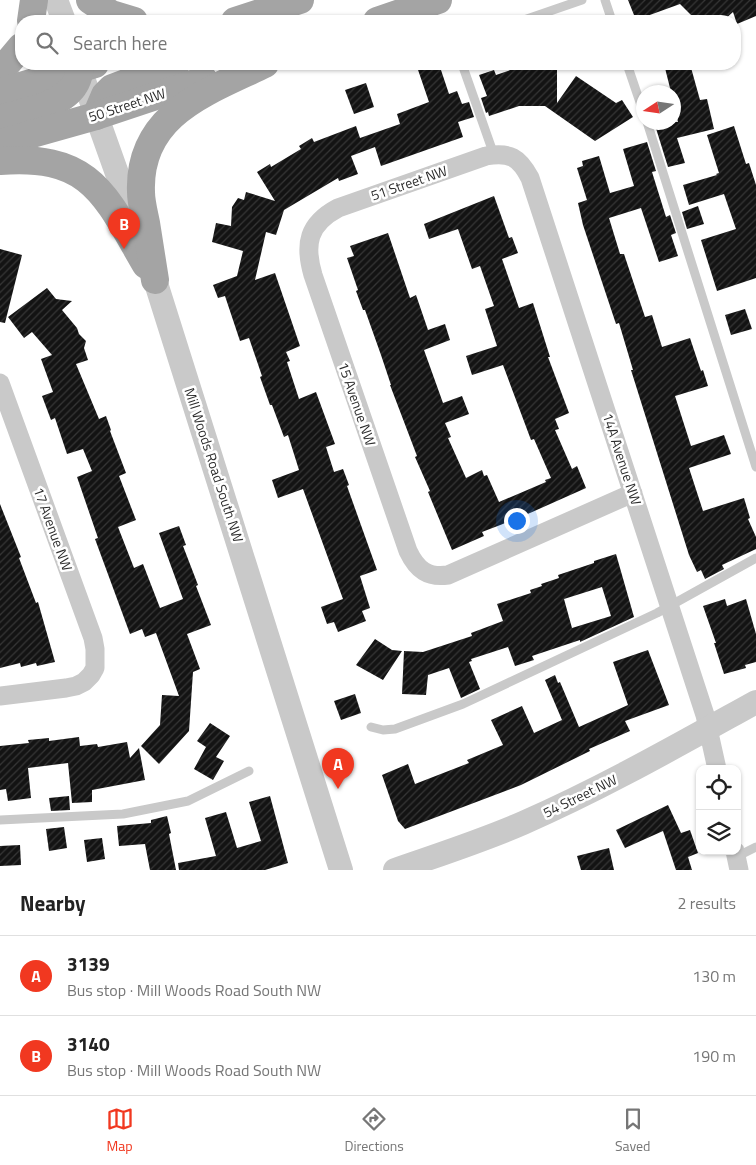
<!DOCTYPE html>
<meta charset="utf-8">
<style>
body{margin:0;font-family:"Titillium Web",sans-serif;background:#f2f2f2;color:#222}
.controls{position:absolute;right:15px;bottom:15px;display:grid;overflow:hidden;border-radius:10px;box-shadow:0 1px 4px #0004}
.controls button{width:45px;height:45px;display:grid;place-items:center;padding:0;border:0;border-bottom:1px solid #e0e0e0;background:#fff;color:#222;font:25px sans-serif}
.compass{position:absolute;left:636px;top:85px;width:45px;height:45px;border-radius:50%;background:#fff;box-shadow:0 1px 4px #0004;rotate:258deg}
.you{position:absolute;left:516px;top:520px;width:18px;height:18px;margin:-12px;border:4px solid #fff;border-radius:50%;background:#1a73e8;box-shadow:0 0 0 8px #1a73e833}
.badge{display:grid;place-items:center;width:32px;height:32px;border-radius:50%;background:#f13820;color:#fff;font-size:16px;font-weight:700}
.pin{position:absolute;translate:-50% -41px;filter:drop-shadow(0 1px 2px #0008)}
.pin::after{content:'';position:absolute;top:26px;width:18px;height:15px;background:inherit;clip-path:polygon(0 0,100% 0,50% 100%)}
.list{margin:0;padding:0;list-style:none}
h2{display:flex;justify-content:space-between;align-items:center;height:65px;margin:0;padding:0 20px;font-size:21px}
h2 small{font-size:16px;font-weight:400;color:#767676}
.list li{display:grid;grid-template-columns:32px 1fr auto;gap:15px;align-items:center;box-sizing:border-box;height:80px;padding:0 20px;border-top:1px solid #e0e0e0}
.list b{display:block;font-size:19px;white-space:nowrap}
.list p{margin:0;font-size:16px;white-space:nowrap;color:#767676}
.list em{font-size:16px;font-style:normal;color:#767676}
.icon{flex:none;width:28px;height:28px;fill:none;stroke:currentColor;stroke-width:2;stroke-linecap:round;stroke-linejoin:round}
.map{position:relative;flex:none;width:756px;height:870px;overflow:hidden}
.search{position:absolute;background:#fff;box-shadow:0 1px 4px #0004;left:15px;right:15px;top:15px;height:55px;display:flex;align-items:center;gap:12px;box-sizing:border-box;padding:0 18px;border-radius:20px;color:#767676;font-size:19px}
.sheet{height:225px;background:#fff}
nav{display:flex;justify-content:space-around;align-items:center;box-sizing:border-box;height:70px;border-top:1px solid #e0e0e0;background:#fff;font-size:14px;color:#767676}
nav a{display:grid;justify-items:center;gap:2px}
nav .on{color:#f13820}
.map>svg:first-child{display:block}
</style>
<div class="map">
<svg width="756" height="870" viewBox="0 0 756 870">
<defs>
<pattern id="building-hatch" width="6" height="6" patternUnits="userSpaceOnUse" patternTransform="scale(1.25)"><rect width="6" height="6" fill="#131313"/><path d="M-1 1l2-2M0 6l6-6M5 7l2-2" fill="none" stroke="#363636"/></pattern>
</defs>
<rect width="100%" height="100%" fill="#fff"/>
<g fill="url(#building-hatch)" fill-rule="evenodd">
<path d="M628,0H756V16L737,24L733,12L723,21H697L680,4L636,20Z"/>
<path d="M416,64H439L449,94L457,91L462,104L469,102L474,117L458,122L463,137L381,166L375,147L351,156L358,174L339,181L338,178L284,210L276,235L266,232L255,280L275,273L300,346L286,352L290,361L287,362L299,399L316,392L335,444L326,447L334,472L343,469L349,485L347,486L377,570L360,576L370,608L362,611L366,621L338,632L334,622L327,624L321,607L343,599L303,489L278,498L272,480L299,470L288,435L284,437L272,405H270L260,377L262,376L249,338L240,341L225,296L218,298L213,285L237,276L243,251L212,242L216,223L231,226L232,207L238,198L244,200L246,192L275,201L257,172L270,164L271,167L301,149L299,146L312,138L314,142L356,126L360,138L400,124L397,114L429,102Z"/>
<path d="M522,64H557V103L576,76L616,103L622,100L633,117L595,141L545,106H519L489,116L488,112L486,113L481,98L487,96L479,75L494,70L496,75L522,66Z"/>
<path d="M664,64H690L700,100L707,99L714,129L677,138L685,163L668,167L654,122H678L674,103V92H671Z"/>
<path d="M366,83L374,107L354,114L345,90Z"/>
<path d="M734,126L746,164L749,163L756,185V278L717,291L701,240L736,229L724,194L689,205L683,185L717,175L716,174L719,173L707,135Z"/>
<path d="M647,142L656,171L652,172L666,217L670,215L676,233L671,235L678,256L659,262L641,208L609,218L620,254H624L645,317L652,315L662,347L690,338L701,371L703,370L708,386L675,396L691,446L724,435L731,454L689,468L703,511L744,498L750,518L748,519L756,537V549L722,565L724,569L705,579L701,570L697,572L689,555L631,370H633L619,323L616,324L583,225L578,203L587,200L577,168L583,166L582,161L599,156L610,193L634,186L623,149Z"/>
<path d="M494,196L509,238L512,237L518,253L502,259L519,308L533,303L550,357H548L569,413L555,419L559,429L555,430L572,469L577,466L586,488L521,517L482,532L484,536L452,550L428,492L430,491L415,457L417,456L390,385H391L381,355L365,310H363L356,291L358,290L347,258L354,256L350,246L388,233L410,298L416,295L428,330L445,324L450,340L424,350L443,403L462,396L469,414L445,423L451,437L448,438L466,478L482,470L484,476L487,475L499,502L546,482L545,480L551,478L534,439L531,440L503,365L472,375L466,356L497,346L485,309L494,306L480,266L472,269L458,229L429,239L424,224Z"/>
<path d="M698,206L704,224L687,229L682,212Z"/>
<path d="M0,249L22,255L5,323L0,322Z"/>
<path d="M47,288L56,299L72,301L62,310L77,328L79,334L86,341L84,348L88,360L76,364L99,419L106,416L111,430L110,431L126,473L119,476L136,520L118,527L134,568L143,564L160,608L183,599L159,533L179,526L186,545L183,546L198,585L196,586L211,625L187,634L200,669L193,672L189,731L159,764L141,746L160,725L162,695L179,696L156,633L145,637L142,629L130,634L95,539L98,538L77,477L92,471L83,449L67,454L55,418L51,420L42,396L53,392L41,359L52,355L32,332L24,338L8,317Z"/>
<path d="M745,309L752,329L731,335L725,315Z"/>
<path d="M0,504L21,557L19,558L36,603L38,602L55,662L37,666L36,663L21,667L20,663L0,668Z"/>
<path d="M616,554L634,617L580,642V640L532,656L534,660L515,666L508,647L471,659L472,661L469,662L480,689L461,698L449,668L428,675L426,695L402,694L404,651L423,652L472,636L471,633L503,621L497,604L531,593L530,590L542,586L541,584L559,578L558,575L594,563V561ZM602,587L611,616L572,628L564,599Z"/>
<path d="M725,599L727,606L746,599L756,634V662L745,665L746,668L724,674L714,643H716L703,606Z"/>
<path d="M375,639L392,650L402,651L383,680L356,665Z"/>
<path d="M648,650L669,705L625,721L630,731L589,749L590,751L521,785L405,829L398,821L382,775L408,764L415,784L469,763L467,760L503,745L491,720L522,706L534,733L562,720L545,680L555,675L558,683L560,682L579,727L628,705L613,662Z"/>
<path d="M355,694L361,713L341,720L334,701Z"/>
<path d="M210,723L230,736L216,757L224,761L213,780L194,769L206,747L197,741Z"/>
<path d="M79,737L80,746L97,744L98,747L127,742L130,758L139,748L145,780L92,790V802L72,803L68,763L28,768L31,798L8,801L6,789L0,790V746L29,743L28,740L49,738V741Z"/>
<path d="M69,796L70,810L51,811L49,798Z"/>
<path d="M270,796L288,863L265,870H179L178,863L216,856L205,818L226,812L237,848L261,841L249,802Z"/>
<path d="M668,805L681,833L690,830L698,853L688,857L692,870H676L663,831L625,848L616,830Z"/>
<path d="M167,816L171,833L169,834L176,870H150L145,844L119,846L117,826L151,823V820Z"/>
<path d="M64,827L67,848L49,851L46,829Z"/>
<path d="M102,838L105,859L87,862L84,840Z"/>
<path d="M20,845L21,865L0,866V846Z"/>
<path d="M609,848L614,870H581L577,856Z"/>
</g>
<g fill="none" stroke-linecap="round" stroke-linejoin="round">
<g stroke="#c9c9c9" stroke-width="9">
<path d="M605,0L612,21"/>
<path d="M521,21L582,0"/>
<path d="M462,64L494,155"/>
<path d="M627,64L644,114"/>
<path d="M647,122L756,467"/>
<path d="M371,727L383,730L395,729L463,704L657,613L756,558"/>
<path d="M0,820L123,814L188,801L249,771"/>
<path d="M736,857L756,847"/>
</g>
<g stroke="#c9c9c9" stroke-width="19">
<path d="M0,383L93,638L95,649V668L91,675L84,682L76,686L66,688L0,696"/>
<path d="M633,493L448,575C428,578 417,570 408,551L313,275C304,244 308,224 338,208L486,156C510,152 519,157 530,178L705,715L717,769"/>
<path d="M735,851L739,870"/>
</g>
<g stroke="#c9c9c9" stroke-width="24">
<path d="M56,0L64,21"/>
<path d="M78,64L155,280L341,870"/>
<path d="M395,870C438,855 482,841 523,823C603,788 680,744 756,702"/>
</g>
<g stroke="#a4a4a4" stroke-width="28">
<path d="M90,0L111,14L134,21"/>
<path d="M31,21L34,0"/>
<path d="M235,21L300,0"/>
<path d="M377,21L438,0"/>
<path d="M0,72L21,47"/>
<path d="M0,92L95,64"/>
<path d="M96,116L105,95L112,88L176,64"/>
<path d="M0,119C22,112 63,106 75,84C78,80 79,74 80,69"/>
<path d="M0,143L96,116L204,80"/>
<path d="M0,161C92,154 105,195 146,265"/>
<path d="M155,280C152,261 149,242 146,223C144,213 141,202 141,192C138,114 207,92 265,64"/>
</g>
</g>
<g text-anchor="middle" stroke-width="5" stroke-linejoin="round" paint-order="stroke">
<g font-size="14" fill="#2c2c2c" stroke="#fff">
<text transform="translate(127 105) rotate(-18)" y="5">50 Street NW</text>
<text transform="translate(409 183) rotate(-19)" y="5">51 Street NW</text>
<text transform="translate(357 404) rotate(71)" y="5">15 Avenue NW</text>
<text transform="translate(622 459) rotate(72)" y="5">14A Avenue NW</text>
<text transform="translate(214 465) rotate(72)" y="5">Mill Woods Road South NW</text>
<text transform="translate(53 529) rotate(70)" y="5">17 Avenue NW</text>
<text transform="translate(580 796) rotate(-26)" y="5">54 Street NW</text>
</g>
</g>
</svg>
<div class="controls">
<button><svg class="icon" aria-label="locate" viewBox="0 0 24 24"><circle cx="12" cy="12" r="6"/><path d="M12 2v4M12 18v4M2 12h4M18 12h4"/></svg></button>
<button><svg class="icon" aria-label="layers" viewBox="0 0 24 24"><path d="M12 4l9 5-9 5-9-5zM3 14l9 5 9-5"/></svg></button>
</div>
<svg class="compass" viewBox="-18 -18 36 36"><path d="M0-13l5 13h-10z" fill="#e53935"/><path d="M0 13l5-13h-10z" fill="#767676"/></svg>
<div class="you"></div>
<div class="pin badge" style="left:338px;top:789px">A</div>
<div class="pin badge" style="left:124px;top:249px">B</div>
<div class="search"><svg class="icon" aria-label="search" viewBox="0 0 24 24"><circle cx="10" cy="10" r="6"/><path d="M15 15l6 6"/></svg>Search here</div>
</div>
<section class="sheet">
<h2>Nearby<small>2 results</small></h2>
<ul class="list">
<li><span class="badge">A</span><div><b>3139</b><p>Bus stop · Mill Woods Road South NW</p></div><em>130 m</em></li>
<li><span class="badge">B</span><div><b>3140</b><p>Bus stop · Mill Woods Road South NW</p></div><em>190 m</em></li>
</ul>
</section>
<nav>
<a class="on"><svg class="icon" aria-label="map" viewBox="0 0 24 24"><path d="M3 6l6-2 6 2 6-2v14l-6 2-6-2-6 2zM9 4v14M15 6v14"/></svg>Map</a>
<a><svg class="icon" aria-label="directions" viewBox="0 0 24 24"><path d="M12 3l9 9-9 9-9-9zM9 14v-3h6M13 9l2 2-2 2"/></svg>Directions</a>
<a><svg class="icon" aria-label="saved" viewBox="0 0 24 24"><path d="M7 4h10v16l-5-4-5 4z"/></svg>Saved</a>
</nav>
